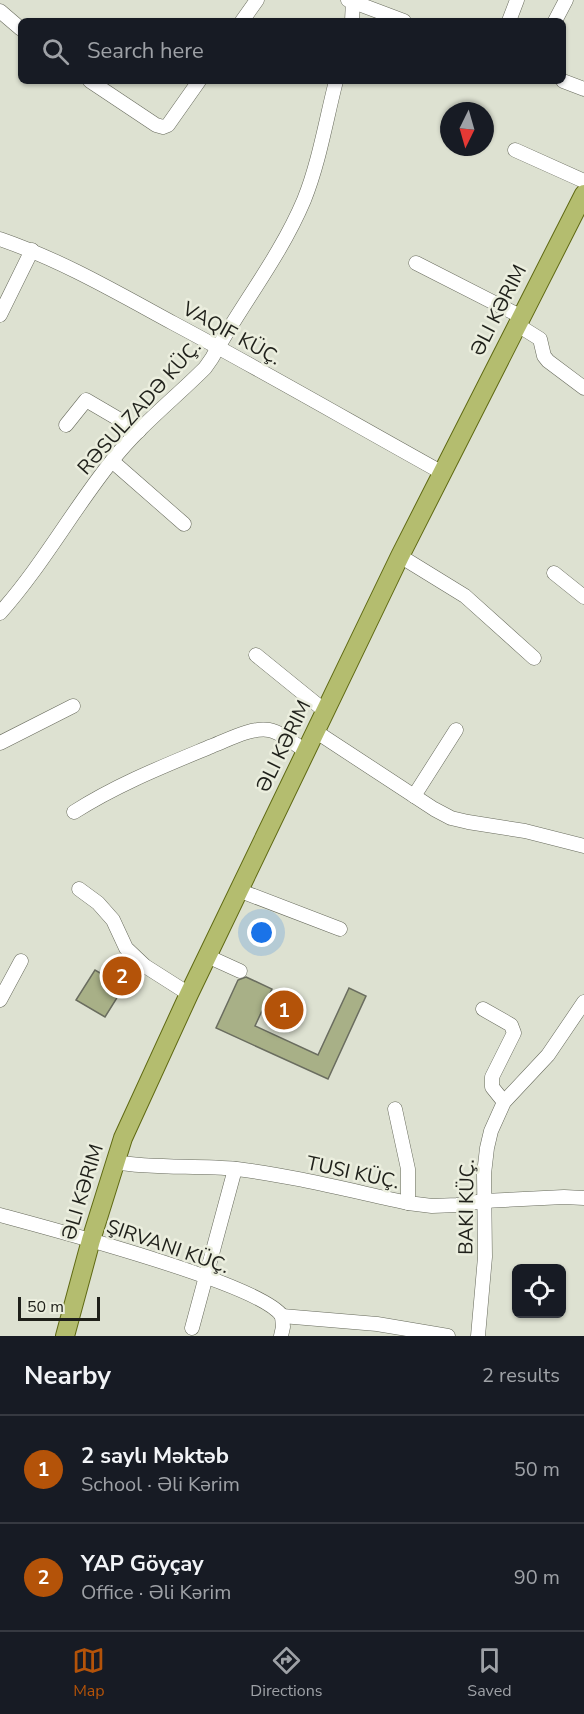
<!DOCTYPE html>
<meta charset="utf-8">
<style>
body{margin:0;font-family:"Nunito Sans",sans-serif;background:#242831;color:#f1f3f6}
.controls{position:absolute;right:18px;bottom:18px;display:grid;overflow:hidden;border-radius:9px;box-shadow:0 2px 4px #0004}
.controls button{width:54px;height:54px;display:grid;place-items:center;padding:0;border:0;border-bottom:2px solid #363941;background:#171b24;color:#f1f3f6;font:30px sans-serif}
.compass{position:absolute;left:440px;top:102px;width:54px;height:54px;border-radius:50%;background:#171b24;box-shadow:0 2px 4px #0004;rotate:185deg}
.scale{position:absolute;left:18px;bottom:15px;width:82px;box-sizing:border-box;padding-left:6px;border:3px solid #1f201a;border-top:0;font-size:16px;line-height:21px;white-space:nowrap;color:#1f201a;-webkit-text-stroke:4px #ebeede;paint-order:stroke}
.you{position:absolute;left:262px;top:933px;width:21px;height:21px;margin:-15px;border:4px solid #fff;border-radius:50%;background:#1a73e8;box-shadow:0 0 0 9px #1a73e833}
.badge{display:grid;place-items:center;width:39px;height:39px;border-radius:50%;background:#b45309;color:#fff;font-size:20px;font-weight:700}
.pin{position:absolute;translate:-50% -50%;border:3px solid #fff;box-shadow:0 2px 6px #0006}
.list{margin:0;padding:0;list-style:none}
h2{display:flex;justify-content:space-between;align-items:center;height:78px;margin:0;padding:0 24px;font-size:26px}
h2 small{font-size:20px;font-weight:400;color:#9ea1a6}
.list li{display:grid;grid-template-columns:39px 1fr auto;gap:18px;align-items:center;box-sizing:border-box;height:108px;padding:0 24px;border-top:2px solid #363941}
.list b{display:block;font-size:22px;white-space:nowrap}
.list p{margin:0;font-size:20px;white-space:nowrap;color:#9ea1a6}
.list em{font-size:20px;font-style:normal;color:#9ea1a6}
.icon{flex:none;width:33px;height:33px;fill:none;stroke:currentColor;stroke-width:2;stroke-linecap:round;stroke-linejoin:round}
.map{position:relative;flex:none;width:584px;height:1336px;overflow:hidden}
.search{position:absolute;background:#171b24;box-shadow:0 2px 4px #0004;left:18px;right:18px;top:18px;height:66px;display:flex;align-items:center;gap:15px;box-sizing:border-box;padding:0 21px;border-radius:9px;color:#9ea1a6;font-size:22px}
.sheet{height:294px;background:#171b24}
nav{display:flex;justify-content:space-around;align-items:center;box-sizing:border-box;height:84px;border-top:2px solid #363941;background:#171b24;font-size:16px;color:#9ea1a6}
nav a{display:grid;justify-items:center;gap:3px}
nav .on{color:#b45309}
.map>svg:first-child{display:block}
</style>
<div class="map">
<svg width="584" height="1336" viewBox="0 0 584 1336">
<rect width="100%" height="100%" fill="#dde1d1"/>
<g fill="#a8b087" stroke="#6a6d5f" stroke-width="1.5">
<path d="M120,956L135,969L105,1017L76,1000L95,970L107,977Z"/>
<path d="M246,977L272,989L255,1026L318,1055L349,988L366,996L328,1079L216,1028L238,980Z"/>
</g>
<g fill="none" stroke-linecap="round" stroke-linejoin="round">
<g stroke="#676a5c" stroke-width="15">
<g id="minor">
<path d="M348,0L404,21"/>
<path d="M0,11L21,29"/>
<path d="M242,21L257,0"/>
<path d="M352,21L353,0"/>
<path d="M509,21L517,0"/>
<path d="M555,21L566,0"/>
<path d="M90,81L156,125L163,127L168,125L199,81"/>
<path d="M563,81L584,89"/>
<path d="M515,150L584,181"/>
<path d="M0,239C61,260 116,292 173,323C263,371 351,422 441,472"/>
<path d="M416,263L520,316"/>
<path d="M0,315L32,250"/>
<path d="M516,324L540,339L544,356L548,361L584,388"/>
<path d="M66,425L86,400L139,431"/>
<path d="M112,461L184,524"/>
<path d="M400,556L465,596L534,658"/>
<path d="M554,573L584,597"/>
<path d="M0,613C42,566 72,511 111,462C138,427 174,399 205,368L212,358C241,305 280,257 304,200C319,163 326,120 336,81"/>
<path d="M256,655L325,711"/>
<path d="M315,731L434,809L451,818L468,822L525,831L584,846"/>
<path d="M0,743L73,706"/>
<path d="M414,796L456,730"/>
<path d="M74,812C118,784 164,766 212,746C228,740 251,727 269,730C281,732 295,744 305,751"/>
<path d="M79,889L98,903L113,920L126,948L145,966L189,994"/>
<path d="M238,890L340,929"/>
<path d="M207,956L240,971"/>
<path d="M0,1000L21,961"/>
<path d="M483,1009L511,1025L514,1033L492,1077V1087L504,1102"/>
<path d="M395,1109L408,1169V1203"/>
<path d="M114,1162C155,1169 196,1165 237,1169C294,1176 352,1191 408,1203L432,1206L457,1205L484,1201L564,1197L584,1198"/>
<path d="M0,1215C48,1228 261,1284 282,1316"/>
<path d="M282,1316L377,1324L448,1336"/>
<path d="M192,1328L235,1169"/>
<path d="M281,1336L283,1327L282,1316"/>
<path d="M478,1336L485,1257L484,1174L487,1148L491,1131L504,1102L548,1055L584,1002"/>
</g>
</g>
<g stroke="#5f6913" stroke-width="20">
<path id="major" d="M65,1336L91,1240L123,1138L189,994L400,556L584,194"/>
</g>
<use href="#minor" stroke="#fff" stroke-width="14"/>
<use href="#major" stroke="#b4bd6f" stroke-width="18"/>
</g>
<g text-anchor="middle" stroke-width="5" stroke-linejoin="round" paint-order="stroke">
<g font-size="20" fill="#1f201a" stroke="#ebeede">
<text transform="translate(498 310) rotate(-63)" y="7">ƏLI KƏRIM</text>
<text transform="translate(232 333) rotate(29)" y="7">VAQIF KÜÇ.</text>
<text transform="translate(139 407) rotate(-48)" y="7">RƏSULZADƏ KÜÇ.</text>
<text transform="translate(283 746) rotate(-64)" y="7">ƏLI KƏRIM</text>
<text transform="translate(353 1172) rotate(12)" y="7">TUSI KÜÇ.</text>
<text transform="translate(82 1192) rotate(-73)" y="7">ƏLI KƏRIM</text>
<text transform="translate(466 1207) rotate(-89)" y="7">BAKI KÜÇ.</text>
<text transform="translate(168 1246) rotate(19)" y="7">ŞIRVANI KÜÇ.</text>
</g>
</g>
</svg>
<div class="controls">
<button><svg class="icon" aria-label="locate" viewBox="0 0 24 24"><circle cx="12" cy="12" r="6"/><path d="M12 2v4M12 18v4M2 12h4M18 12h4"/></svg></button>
</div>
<svg class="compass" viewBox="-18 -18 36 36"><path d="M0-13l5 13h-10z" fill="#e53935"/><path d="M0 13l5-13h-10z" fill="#9ea1a6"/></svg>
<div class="scale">50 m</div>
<div class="you"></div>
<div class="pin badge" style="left:284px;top:1010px">1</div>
<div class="pin badge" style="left:122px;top:976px">2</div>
<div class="search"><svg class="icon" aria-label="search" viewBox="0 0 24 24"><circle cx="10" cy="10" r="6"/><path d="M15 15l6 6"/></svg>Search here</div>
</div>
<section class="sheet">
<h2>Nearby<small>2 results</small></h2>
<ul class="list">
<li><span class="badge">1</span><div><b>2 saylı Məktəb</b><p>School · Əli Kərim</p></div><em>50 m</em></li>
<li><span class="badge">2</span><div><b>YAP Göyçay</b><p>Office · Əli Kərim</p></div><em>90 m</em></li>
</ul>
</section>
<nav>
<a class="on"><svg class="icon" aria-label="map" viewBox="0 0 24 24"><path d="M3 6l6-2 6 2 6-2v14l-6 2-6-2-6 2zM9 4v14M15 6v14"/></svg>Map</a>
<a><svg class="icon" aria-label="directions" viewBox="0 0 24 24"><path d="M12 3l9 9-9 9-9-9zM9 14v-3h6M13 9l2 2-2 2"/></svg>Directions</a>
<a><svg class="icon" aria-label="saved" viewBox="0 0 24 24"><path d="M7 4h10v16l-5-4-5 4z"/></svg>Saved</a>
</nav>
